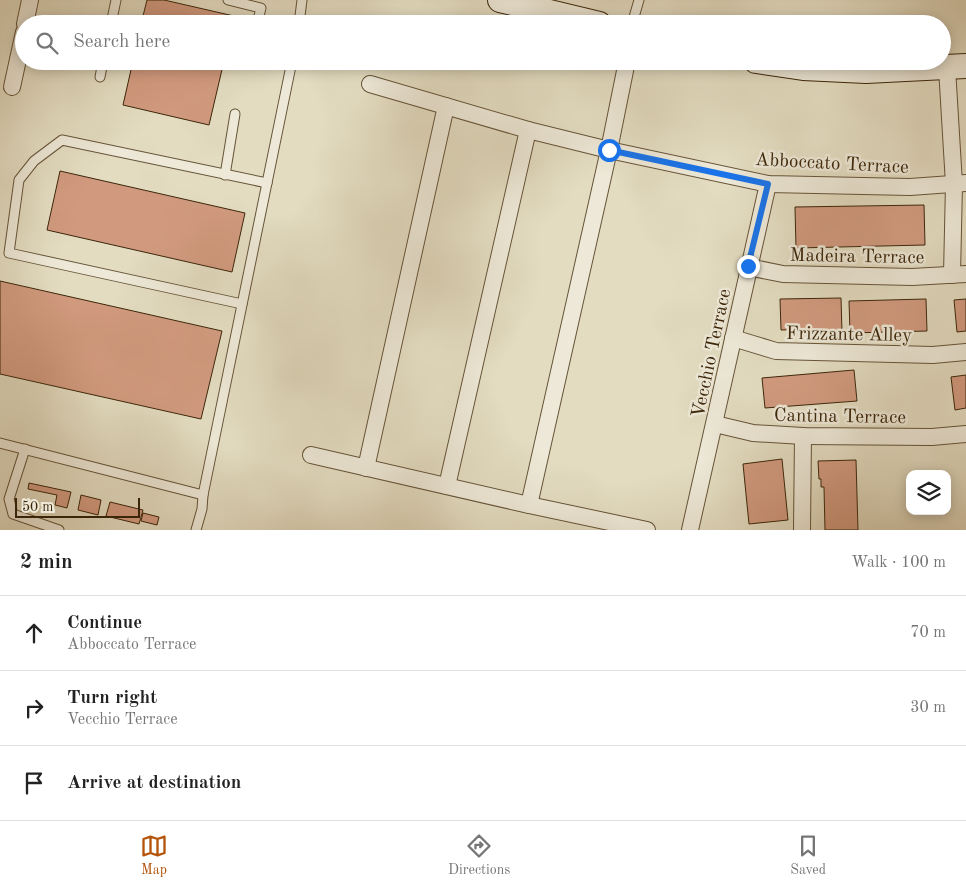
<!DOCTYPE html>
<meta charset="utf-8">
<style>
body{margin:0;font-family:"Old Standard TT",serif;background:#f6f6f6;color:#222}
.controls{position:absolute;right:15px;bottom:15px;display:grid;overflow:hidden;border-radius:10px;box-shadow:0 2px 12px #0003}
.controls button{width:45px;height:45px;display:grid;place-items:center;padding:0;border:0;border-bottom:1px solid #e0e0e0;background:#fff;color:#222;font:25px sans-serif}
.scale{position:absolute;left:15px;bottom:12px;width:125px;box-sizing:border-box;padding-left:5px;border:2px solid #3c260a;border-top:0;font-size:14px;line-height:18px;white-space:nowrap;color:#3c260a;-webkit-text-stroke:4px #ede8d7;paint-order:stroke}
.stop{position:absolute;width:15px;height:15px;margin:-11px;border:4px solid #1a73e8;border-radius:50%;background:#fff}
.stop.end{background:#1a73e8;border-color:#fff;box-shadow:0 1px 5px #0008}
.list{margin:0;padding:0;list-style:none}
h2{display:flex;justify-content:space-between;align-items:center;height:65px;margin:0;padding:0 20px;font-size:21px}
h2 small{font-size:16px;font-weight:400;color:#767676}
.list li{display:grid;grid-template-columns:32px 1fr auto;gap:15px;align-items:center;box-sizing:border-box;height:75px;padding:0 20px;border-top:1px solid #e0e0e0}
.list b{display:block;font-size:19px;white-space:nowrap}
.list p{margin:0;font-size:16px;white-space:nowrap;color:#767676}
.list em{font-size:16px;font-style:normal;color:#767676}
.icon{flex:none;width:28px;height:28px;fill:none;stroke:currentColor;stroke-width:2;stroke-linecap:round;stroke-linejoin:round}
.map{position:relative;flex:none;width:966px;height:530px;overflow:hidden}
.search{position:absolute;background:#fff;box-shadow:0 2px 12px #0003;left:15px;right:15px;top:15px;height:55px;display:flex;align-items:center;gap:12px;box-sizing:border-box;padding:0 18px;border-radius:28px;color:#767676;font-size:19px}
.sheet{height:290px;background:#fff}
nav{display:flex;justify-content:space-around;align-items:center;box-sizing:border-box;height:70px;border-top:1px solid #e0e0e0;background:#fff;font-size:14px;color:#767676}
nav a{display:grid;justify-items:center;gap:2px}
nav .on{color:#b45309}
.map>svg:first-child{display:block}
</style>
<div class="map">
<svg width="966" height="530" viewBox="0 0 966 530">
<rect width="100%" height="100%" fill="#e3dcc1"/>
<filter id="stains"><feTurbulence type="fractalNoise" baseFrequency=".004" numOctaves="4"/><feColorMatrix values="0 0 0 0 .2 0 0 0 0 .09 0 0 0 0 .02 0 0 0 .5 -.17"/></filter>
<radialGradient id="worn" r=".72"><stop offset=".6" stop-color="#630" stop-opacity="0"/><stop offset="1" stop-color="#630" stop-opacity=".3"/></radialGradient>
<g fill="#d19a7f" stroke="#3c260a">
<path d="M147,0H164L234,16L233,24H141Z"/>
<path d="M133,61H224L209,125L123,105Z"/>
<path d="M60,171L245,213L232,272L47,230Z"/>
<path d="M924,205L925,245L796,248L795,207Z"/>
<path d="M0,281L222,331L201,419L0,374Z"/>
<path d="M841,298L842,332H823V337H811V329L781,330L780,299Z"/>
<path d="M926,299L927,331L850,333L849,301Z"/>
<path d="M966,299V331L957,332L954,300Z"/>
<path d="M854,370L857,401L765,408L762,378Z"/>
<path d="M966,375V408L955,410L951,377Z"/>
<path d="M782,459L788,520L749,524L743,464Z"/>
<path d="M856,460L858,530H825L824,487H821V479H819L818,461Z"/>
<path d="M29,483L71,492L67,508L55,505L57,495L28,489Z"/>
<path d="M81,495L101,500L98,515L78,510Z"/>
<path d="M110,502L143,510L139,524L106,516Z"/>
<path d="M143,513L159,517L157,525L141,521Z"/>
</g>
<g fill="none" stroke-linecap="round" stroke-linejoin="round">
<g stroke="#665438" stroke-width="11">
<g id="lane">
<path d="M228,0L261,8L257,24"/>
<path d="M111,24L116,0"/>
<path d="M299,24L302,0"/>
<path d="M632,24L639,0"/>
<path d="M100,77L103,61"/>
<path d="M225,175L235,114"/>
<path d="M242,304L9,253L19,180L34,161L62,140L267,183"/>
<path d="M0,443L203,495L292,61"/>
<path d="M25,449L9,499L13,514L59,530"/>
<path d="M196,530L202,509L203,495"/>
</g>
</g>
<g stroke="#665438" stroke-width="18">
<g id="street">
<path d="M25,24L30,0"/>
<path d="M947,68L954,184L952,275"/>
<path d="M370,84L528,130L447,486"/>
<path d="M12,87L24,32"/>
<path d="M528,130L609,150L768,184L910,187L966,183"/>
<path d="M748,267L783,274L912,277L966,274"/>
<path d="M733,338L776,351L933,355L966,352"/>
<path d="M715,424L753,433L803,436L932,437L966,434"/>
<path d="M311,455L529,505L647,530"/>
<path d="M366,468L446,106"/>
<path d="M529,505L609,150L627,61"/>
<path d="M690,530C717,415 741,299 768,184"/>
<path d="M802,530L803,436"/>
</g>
</g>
<g stroke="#3c260a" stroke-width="26">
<g id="secondary">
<path d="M500,0L599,24"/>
<path d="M756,61L803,68L866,71L966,66"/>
</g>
</g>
<use href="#lane" stroke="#ede8d7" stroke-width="9"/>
<use href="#street" stroke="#ede8d7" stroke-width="16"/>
<use href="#secondary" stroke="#ede8d7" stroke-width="24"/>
</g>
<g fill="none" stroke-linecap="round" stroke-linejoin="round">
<path stroke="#1a73e8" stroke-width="6" d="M609,150L768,184L748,266"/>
</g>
<g text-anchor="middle" stroke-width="5" stroke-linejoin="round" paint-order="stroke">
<g font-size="19" fill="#3c260a" stroke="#ede8d7">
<text transform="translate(832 162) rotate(3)" y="7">Abboccato Terrace</text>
<text transform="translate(857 255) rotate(1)" y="7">Madeira Terrace</text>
<text transform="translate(849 333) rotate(1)" y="7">Frizzante Alley</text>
<text transform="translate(710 353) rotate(-78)" y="7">Vecchio Terrace</text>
<text transform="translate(840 415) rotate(1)" y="7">Cantina Terrace</text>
</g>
</g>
<rect width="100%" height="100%" filter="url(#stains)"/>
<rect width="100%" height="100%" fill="url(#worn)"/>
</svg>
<div class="controls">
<button><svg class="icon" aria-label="layers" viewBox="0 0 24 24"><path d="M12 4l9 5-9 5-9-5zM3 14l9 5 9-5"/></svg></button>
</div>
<div class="scale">50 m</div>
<div class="stop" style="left:609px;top:150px"></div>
<div class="stop end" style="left:748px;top:266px"></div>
<div class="search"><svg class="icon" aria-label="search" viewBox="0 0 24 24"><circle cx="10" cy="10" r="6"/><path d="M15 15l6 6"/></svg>Search here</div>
</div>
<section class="sheet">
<h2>2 min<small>Walk · 100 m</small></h2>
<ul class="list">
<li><svg class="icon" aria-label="ahead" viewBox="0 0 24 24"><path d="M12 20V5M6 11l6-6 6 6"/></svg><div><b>Continue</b><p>Abboccato Terrace</p></div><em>70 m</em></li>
<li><svg class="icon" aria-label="right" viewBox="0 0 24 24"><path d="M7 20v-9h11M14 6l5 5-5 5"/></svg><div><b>Turn right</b><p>Vecchio Terrace</p></div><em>30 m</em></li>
<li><svg class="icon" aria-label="arrive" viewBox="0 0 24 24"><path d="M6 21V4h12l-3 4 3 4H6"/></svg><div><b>Arrive at destination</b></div></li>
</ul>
</section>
<nav>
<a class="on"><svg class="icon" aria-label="map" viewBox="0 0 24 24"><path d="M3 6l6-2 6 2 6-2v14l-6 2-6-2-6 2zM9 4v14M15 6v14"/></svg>Map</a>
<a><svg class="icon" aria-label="directions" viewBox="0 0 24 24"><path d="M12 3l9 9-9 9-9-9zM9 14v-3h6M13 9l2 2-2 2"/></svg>Directions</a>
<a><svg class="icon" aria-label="saved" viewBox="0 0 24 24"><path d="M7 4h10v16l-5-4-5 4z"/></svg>Saved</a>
</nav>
